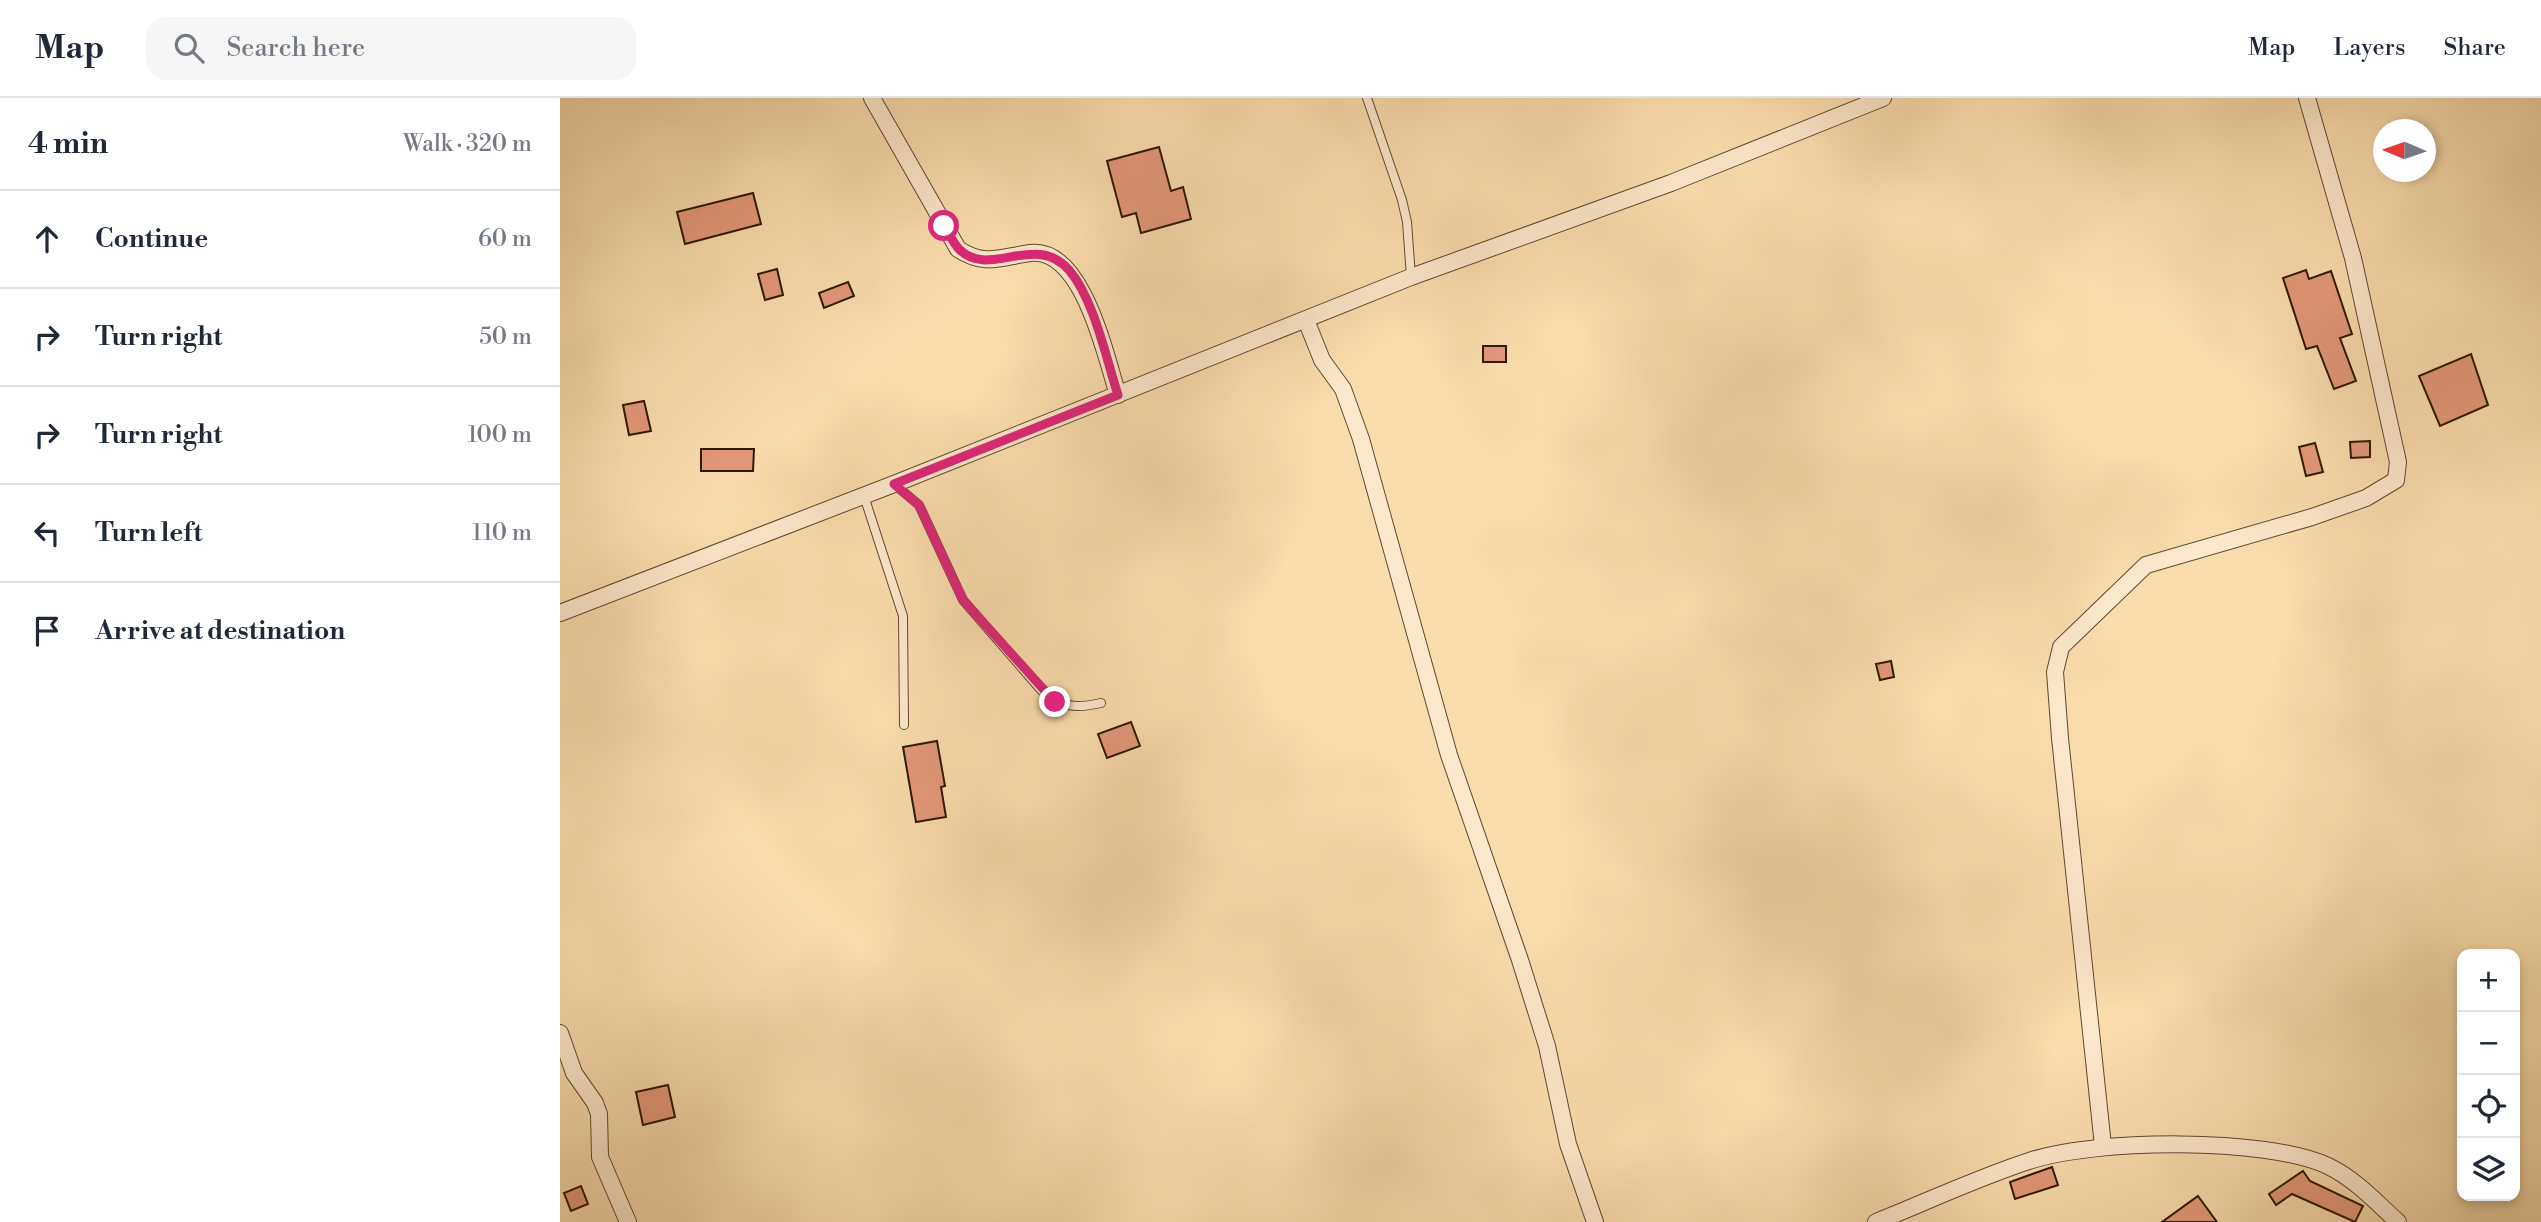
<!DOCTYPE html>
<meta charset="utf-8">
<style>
body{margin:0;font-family:"Libre Bodoni",serif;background:#f6f6f7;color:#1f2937}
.controls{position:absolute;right:21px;bottom:21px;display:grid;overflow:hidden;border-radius:14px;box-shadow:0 4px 10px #0003}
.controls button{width:63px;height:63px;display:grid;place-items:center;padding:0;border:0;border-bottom:2px solid #e0e1e3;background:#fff;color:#1f2937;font:35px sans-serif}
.compass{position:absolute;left:1813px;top:21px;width:63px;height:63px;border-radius:50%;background:#fff;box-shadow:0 4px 10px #0003;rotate:272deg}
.stop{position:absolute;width:21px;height:21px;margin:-16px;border:5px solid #db2777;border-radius:50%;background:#fff}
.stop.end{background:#db2777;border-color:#fff;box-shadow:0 2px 7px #0008}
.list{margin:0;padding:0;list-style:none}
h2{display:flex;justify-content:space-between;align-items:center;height:91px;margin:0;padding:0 28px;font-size:30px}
h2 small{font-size:23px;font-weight:400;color:#747a83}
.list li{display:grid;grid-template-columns:46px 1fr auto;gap:21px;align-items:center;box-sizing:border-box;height:98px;padding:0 28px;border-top:2px solid #e0e1e3}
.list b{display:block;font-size:26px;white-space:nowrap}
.list em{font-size:23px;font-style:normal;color:#747a83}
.icon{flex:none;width:38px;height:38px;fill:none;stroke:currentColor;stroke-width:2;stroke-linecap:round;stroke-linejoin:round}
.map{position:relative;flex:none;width:1981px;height:1124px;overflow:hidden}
header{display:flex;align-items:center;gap:42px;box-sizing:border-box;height:98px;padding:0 35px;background:#fff;border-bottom:2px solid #e0e1e3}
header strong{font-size:33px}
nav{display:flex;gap:38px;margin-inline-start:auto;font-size:24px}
.search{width:490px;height:63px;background:#f6f6f7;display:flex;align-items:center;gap:18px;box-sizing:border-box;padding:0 24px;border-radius:21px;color:#747a83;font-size:26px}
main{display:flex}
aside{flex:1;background:#fff}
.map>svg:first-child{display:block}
</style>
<header>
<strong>Map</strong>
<div class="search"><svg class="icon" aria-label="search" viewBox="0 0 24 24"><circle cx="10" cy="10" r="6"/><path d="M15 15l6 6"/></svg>Search here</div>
<nav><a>Map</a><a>Layers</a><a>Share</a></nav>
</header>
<main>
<aside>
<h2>4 min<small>Walk · 320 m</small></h2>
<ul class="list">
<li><svg class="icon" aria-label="ahead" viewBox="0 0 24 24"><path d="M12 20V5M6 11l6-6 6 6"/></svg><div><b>Continue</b></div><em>60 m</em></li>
<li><svg class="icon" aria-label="right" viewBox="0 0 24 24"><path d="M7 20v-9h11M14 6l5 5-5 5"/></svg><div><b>Turn right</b></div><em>50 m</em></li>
<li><svg class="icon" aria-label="right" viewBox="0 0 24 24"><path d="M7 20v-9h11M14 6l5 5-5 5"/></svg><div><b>Turn right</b></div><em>100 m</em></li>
<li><svg class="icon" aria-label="left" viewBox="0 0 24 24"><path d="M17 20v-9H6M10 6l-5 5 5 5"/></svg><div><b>Turn left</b></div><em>110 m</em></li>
<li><svg class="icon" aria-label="arrive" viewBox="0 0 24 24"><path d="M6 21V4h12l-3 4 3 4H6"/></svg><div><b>Arrive at destination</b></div></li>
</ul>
</aside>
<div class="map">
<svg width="1981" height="1124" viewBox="0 0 1981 1124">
<rect width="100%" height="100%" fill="#fadcad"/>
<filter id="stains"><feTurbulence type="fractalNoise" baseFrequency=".00286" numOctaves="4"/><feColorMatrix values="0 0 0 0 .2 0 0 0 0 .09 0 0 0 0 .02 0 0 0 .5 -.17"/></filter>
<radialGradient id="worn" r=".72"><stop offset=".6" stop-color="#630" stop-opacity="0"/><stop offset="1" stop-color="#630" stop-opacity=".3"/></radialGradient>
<g fill="#e39879" stroke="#2e1803" stroke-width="2">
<path d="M599,49L611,93L623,89L631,121L581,135L576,115L562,119L547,63Z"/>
<path d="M193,95L201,126L125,146L117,114Z"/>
<path d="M217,171L223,197L205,202L198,176Z"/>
<path d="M1746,172L1749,181L1771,173L1792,236L1780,240L1796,283L1774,291L1757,248L1746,251L1723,180Z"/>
<path d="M288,184L294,198L264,210L259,195Z"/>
<rect x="923" y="248" width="23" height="16"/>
<path d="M1911,256L1928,307L1880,328L1859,278Z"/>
<path d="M84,303L91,333L69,337L63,307Z"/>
<path d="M1810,343V359L1791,360L1790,344Z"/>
<path d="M1755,345L1763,374L1746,378L1739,349Z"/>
<path d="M141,351H194L193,373H141Z"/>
<path d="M1331,563L1334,579L1320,582L1316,566Z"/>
<path d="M571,624L580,648L547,660L538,636Z"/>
<path d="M377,643L385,688L381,689L386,719L356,724L343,649Z"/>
<path d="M108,987L115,1019L83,1027L76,994Z"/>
<path d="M1492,1069L1498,1087L1455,1101L1450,1084Z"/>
<path d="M1743,1073L1750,1083L1803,1108L1795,1124L1732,1096L1716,1107L1709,1096Z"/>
<path d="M21,1088L28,1106L11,1113L4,1095Z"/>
<path d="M1638,1098L1657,1124H1602Z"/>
</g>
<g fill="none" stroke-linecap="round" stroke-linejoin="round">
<g stroke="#61492e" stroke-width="10">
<g id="lane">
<path d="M807,0L842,102L847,124L851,179"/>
<path d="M334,386L359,407L403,502L481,592C501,609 515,611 541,605"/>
<path d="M304,398L343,518L344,627"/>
</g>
</g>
<g stroke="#61492e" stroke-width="18">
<g id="street">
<path d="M312,0L398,151C425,169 441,159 470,155C523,148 546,260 558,297"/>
<path d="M746,222L762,262L783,291L801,341L889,657L960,862L987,948L1008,1046L1035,1124"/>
<path d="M0,515L334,386L851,179L1111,85L1323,0"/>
<path d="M0,935L14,975L35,1005L39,1016L40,1059L68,1124"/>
<path d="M1543,1048L1500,640L1495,574L1501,549L1586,467L1752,419L1806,400L1836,382L1838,364L1793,160L1747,0"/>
<path d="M1316,1124C1366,1104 1417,1080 1469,1063C1534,1041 1706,1039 1768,1068C1795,1081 1816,1104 1838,1124"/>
</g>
</g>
<use href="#lane" stroke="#fce8ca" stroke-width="8"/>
<use href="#street" stroke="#fce8ca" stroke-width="16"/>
</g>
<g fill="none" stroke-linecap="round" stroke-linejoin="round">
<path stroke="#db2777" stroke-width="9" d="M384,128C389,135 393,145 399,151C429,182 475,133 509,172C534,201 546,260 558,297L334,386L359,407L403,502L495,604"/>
</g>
<rect width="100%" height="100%" filter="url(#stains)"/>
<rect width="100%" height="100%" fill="url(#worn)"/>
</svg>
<div class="controls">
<button>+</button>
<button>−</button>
<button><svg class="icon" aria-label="locate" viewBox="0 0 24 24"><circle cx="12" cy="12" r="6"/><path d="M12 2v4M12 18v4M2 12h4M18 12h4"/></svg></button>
<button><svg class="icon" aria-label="layers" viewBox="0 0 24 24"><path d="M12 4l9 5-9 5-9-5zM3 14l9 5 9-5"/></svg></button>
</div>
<svg class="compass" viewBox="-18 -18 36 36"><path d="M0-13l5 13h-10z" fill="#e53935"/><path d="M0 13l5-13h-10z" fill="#747a83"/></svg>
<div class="stop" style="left:384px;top:128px"></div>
<div class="stop end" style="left:495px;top:604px"></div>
</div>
</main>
